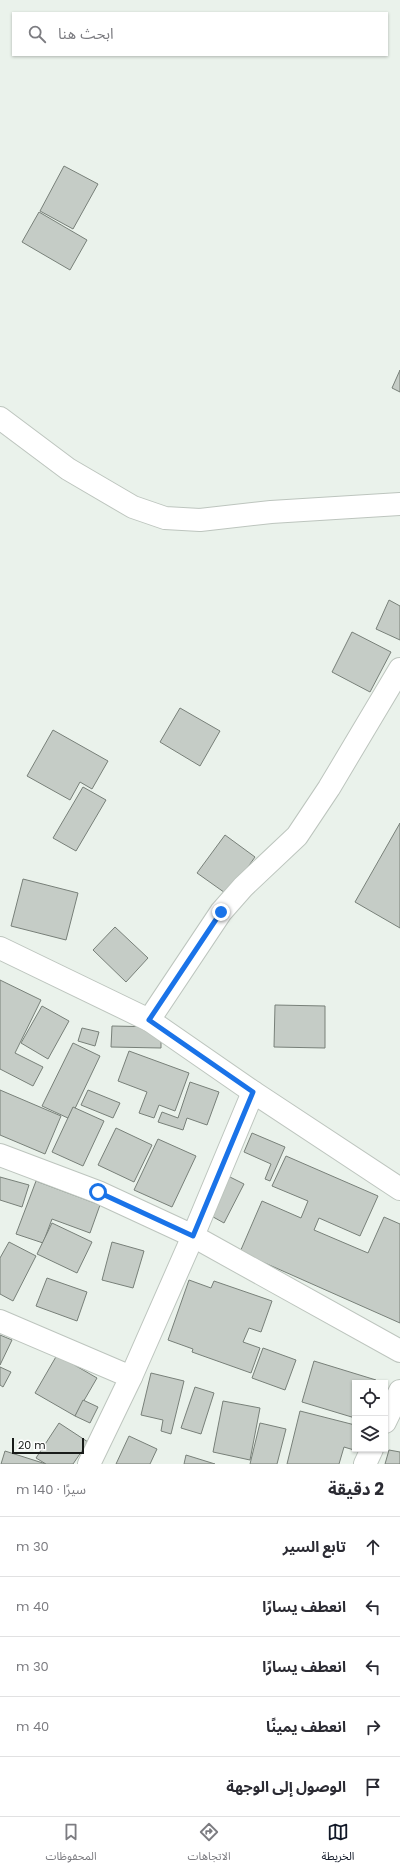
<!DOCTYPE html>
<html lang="ar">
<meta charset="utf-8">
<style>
body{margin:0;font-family:Poppins,"Noto Sans Arabic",sans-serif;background:#f2f2f3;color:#2b2b33;direction:rtl}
.controls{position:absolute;right:12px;bottom:12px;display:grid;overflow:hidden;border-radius:0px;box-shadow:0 1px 3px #0004}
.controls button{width:36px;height:36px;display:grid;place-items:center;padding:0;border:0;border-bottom:1px solid #e1e1e2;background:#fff;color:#2b2b33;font:20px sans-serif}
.scale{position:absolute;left:12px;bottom:10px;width:72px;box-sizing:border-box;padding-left:4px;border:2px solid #181b19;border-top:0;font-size:11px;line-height:14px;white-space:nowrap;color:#181b19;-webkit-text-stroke:3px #fff;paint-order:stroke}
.stop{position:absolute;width:12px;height:12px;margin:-9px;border:3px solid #1a73e8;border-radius:50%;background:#fff}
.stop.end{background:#1a73e8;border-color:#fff;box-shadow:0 1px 4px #0008}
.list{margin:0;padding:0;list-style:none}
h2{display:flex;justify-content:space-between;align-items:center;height:52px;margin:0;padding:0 16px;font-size:17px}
h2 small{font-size:13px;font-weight:400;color:#7c7c81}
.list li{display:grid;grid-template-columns:26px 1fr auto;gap:12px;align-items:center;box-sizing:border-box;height:60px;padding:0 16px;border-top:1px solid #e1e1e2}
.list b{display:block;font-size:15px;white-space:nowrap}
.list em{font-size:13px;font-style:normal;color:#7c7c81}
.icon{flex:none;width:22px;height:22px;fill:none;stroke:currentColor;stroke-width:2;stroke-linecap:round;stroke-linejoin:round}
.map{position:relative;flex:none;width:400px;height:1464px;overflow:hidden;direction:ltr}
.search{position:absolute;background:#fff;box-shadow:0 1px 3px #0004;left:12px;right:12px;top:12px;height:44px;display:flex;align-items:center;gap:10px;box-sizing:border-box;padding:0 14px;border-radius:0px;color:#7c7c81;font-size:15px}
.sheet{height:352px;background:#fff}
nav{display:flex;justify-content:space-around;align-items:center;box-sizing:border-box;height:56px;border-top:1px solid #e1e1e2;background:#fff;font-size:11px;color:#7c7c81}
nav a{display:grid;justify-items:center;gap:2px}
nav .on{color:#111827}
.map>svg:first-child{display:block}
</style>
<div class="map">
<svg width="400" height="1464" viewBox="0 0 400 1464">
<rect width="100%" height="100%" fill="#eaf2eb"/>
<g fill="#c5ccc6" stroke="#788079">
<path d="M64,166L98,184L73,229L40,211Z"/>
<path d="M39,212L87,240L70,270L22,242Z"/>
<path d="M400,370V392L392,388Z"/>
<path d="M389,600L400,606V640L376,629Z"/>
<path d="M352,632L391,652L370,692L332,672Z"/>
<path d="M180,708L220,731L200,766L160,742Z"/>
<path d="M53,730L108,761L92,789L80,782L70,800L27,776Z"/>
<path d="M83,787L106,800L76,851L53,838Z"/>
<path d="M400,823V928L355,902Z"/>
<path d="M225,835L255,857L228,895L197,873Z"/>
<path d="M23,879L78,893L66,940L11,926Z"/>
<path d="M115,927L148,958L126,982L93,950Z"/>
<path d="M0,980L41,1000L15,1053L43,1067L33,1086L0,1069Z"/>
<path d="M275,1005L325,1006V1048L274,1047Z"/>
<path d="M42,1006L69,1021L48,1059L21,1043Z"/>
<path d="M112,1026L161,1027V1048L111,1047Z"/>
<path d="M82,1028L99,1032L95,1046L78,1041Z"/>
<path d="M73,1043L100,1056L70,1119L42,1106Z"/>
<path d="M129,1051L189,1073L175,1111L159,1105L154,1118L139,1113L147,1092L118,1081Z"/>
<path d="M190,1082L219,1092L207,1125L187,1118L183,1130L158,1122L162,1112L178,1118Z"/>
<path d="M0,1090L61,1116L45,1154L0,1135Z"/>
<path d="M88,1090L120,1103L113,1118L81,1105Z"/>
<path d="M73,1107L104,1121L83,1166L52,1152Z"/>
<path d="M116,1128L152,1145L134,1182L98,1165Z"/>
<path d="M252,1133L285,1147L270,1181L265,1179L271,1164L244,1152Z"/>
<path d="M158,1139L196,1156L172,1207L134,1190Z"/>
<path d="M286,1156L378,1196L360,1236L319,1218L314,1230L368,1253L384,1217L400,1224V1323L240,1252L262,1201L301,1218L308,1201L272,1186Z"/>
<path d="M226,1175L244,1184L224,1223L206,1213Z"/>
<path d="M0,1177L29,1185L22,1207L0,1200Z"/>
<path d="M36,1181L100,1205L90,1233L52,1219L43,1243L16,1234Z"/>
<path d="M52,1223L92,1242L77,1273L37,1254Z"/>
<path d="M9,1242L36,1256L13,1301L0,1294V1258Z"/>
<path d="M112,1242L144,1251L133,1288L102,1280Z"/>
<path d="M47,1278L87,1292L77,1321L36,1306Z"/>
<path d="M189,1280L211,1288L214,1281L272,1301L261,1332L249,1328L243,1342L260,1348L251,1373L192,1352L193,1349L168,1340Z"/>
<path d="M0,1335L12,1340L0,1365Z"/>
<path d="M263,1348L296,1360L285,1390L252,1378Z"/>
<path d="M57,1355L97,1378L75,1416L35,1393Z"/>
<path d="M314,1361L376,1380L375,1383H355V1418L302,1402Z"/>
<path d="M0,1367L11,1372L3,1387L0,1385Z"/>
<path d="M151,1373L184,1381L171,1434L161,1431L163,1420L141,1415Z"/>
<path d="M195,1387L214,1393L201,1434L181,1428Z"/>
<path d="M83,1400L98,1407L90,1423L75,1416Z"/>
<path d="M223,1401L260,1408L250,1460L213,1452Z"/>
<path d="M300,1411L355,1425L354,1450L344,1447L339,1464H287Z"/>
<path d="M59,1423L88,1442L73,1464H46L36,1458Z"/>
<path d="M260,1423L286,1429L277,1464H250Z"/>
<path d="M129,1436L157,1449L150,1464H116Z"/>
<path d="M389,1450L400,1452V1464H385Z"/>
<path d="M5,1451L46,1464H1Z"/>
<path d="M186,1455L215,1464H184Z"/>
</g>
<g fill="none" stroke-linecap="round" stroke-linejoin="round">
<g stroke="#bdc5be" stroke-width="24">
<g id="minor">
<path d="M0,418L68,469L133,507L165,518L200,520L271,512L400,504"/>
<path d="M0,948L149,1020L253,1092L400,1189"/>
<path d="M149,1020L221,912L243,887L297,836L329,788L400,669"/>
<path d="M0,1155L98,1192L193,1236L400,1351"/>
<path d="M0,1321L131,1377L193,1236L253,1092"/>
<path d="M385,1422L400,1391"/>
<path d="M89,1464L131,1377"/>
<path d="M365,1464L372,1449"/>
</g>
</g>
<use href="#minor" stroke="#fff" stroke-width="22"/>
</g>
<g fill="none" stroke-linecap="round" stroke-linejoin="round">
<path stroke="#1a73e8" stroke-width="5" d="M98,1192L193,1236L253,1092L149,1020L221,912"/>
</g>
</svg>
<div class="controls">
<button><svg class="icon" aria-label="locate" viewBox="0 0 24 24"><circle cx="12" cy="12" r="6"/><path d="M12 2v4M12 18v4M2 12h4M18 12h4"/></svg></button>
<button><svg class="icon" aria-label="layers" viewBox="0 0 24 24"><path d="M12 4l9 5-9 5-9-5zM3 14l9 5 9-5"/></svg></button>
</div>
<div class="scale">20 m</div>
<div class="stop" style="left:98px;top:1192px"></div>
<div class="stop end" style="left:221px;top:912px"></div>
<div class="search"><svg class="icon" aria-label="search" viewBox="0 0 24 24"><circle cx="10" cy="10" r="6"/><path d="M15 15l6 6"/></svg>ابحث هنا</div>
</div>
<section class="sheet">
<h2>2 دقيقة<small>سيرًا · 140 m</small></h2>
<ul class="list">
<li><svg class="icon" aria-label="ahead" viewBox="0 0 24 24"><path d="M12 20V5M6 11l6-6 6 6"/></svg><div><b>تابع السير</b></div><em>30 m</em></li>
<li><svg class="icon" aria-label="left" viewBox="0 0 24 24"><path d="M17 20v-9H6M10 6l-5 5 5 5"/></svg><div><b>انعطف يسارًا</b></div><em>40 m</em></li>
<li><svg class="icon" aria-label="left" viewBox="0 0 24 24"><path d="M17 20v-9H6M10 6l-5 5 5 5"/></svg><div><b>انعطف يسارًا</b></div><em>30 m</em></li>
<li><svg class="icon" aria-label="right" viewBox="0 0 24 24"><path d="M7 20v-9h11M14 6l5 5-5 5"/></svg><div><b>انعطف يمينًا</b></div><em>40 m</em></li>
<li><svg class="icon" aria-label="arrive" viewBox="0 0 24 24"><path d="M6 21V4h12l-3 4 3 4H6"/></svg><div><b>الوصول إلى الوجهة</b></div></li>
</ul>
</section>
<nav>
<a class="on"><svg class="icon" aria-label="map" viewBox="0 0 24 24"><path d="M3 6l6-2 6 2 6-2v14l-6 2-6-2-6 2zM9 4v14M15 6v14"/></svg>الخريطة</a>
<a><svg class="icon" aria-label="directions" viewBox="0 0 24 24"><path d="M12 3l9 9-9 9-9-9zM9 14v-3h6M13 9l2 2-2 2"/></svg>الاتجاهات</a>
<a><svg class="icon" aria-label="saved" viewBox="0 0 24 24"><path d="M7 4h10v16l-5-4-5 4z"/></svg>المحفوظات</a>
</nav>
